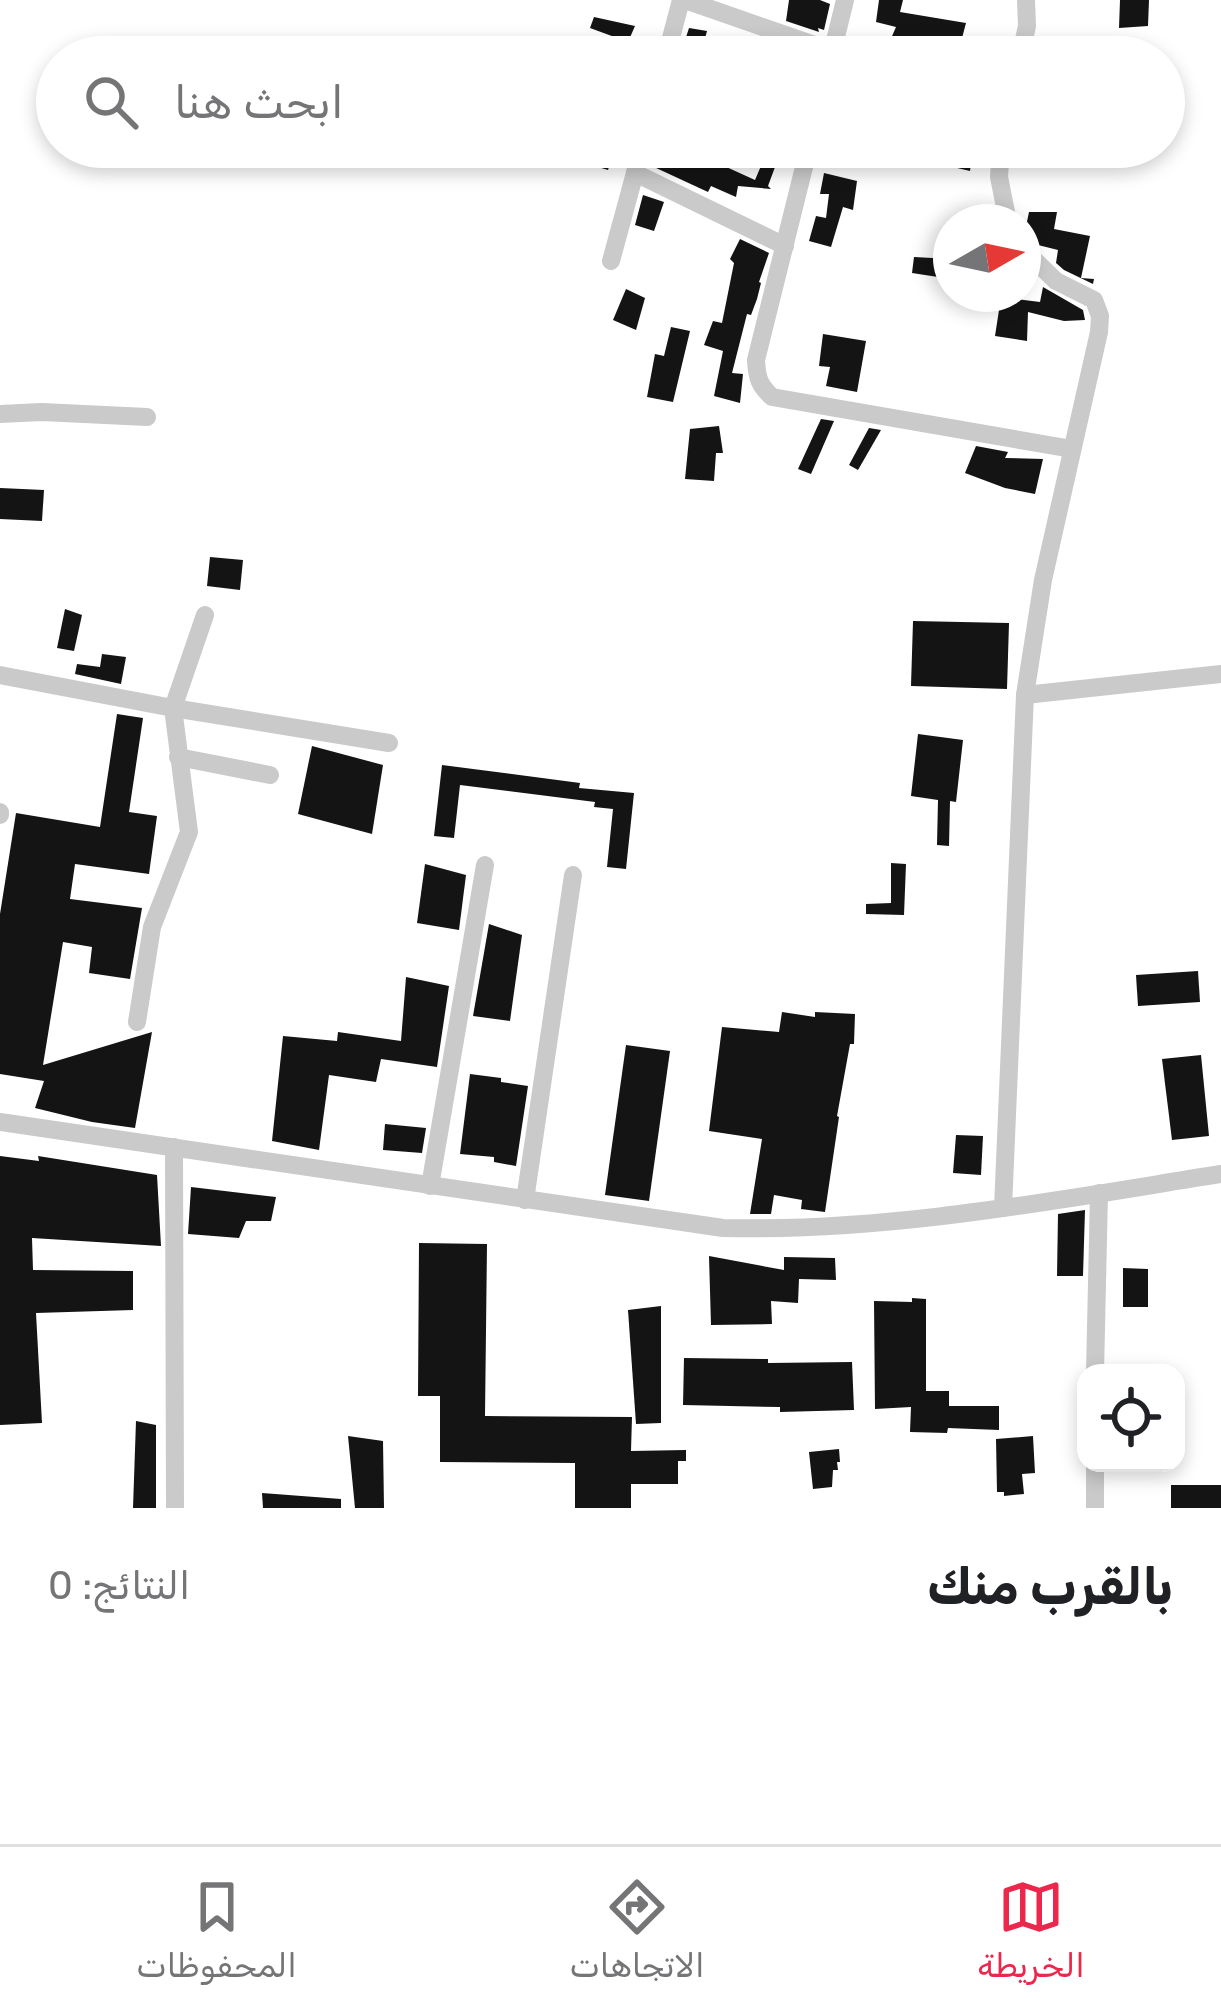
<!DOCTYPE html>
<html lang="ar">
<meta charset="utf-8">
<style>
body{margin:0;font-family:Rubik,"Noto Sans Arabic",sans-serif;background:#f6f6f6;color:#202124;direction:rtl}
.controls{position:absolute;right:36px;bottom:36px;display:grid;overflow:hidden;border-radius:24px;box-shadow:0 6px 18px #0003}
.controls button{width:108px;height:108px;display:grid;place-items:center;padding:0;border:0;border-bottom:3px solid #e0e0e0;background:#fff;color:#202124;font:60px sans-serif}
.compass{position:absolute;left:933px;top:204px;width:108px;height:108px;border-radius:50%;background:#fff;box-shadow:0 6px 18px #0003;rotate:81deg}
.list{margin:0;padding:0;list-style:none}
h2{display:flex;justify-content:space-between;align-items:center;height:156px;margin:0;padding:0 48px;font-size:51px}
h2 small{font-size:39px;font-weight:400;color:#757577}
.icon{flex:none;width:66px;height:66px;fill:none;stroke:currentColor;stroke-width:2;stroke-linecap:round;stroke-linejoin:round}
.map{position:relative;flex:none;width:1221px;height:1508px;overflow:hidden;direction:ltr}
.search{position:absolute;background:#fff;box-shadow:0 6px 18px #0003;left:36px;right:36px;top:36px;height:132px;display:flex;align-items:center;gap:30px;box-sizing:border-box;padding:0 42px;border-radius:66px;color:#757577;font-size:45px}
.sheet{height:336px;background:#fff}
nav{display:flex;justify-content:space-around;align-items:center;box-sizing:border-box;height:168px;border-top:3px solid #e0e0e0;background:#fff;font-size:33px;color:#757577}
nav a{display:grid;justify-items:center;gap:6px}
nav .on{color:#eb284c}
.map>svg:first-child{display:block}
</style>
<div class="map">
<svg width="1221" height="1508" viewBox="0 0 1221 1508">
<rect width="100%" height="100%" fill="#fff"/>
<g fill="#141414">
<path d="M789,0H820L830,4L824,30L818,28L819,32L786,21Z"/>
<path d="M879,0H903L900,12L966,23L957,57H883L896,27L876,22Z"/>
<path d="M1120,0H1149L1148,26L1119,28Z"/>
<path d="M594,17L635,26L628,42L590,28Z"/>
<path d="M689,28L707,31L700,57H687L681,53Z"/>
<path d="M569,147H591L613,154L608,170L565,157Z"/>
<path d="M656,147H707L726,157L722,165L755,180L766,154L749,147H795L789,164L778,159L768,186L771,189L738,186L736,197L711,186L708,192L654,167Z"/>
<path d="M937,147H973L970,171L936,163Z"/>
<path d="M824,173L857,181L853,210L843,207L831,247L809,241L816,216L826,218L829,194H820Z"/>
<path d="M643,195L664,202L654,231L635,225Z"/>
<path d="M1029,212H1057L1054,229L1090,236L1081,278L1094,279L1093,284L1064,270L1056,263L1058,250L1038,245L1024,236Z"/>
<path d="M740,239L769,253L759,282L761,283L757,299L751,315L747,314L732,373L743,374L740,403L714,396L723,351L704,345L713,321L722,323L734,263L730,259Z"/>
<path d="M914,257L951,259V279L912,273Z"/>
<path d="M1043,287L1083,310L1085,320L1064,321L1028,312L1027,341L995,336L1001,297L1040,302Z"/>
<path d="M626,289L645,298L636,330L613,320Z"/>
<path d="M671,327L690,331L673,402L647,397L655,354L664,356Z"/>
<path d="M823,334L866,341L857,392L826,386L830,367L819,366Z"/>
<path d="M821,419L834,421L811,474L798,469Z"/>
<path d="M719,426L723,453H716L714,481L685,479L690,429Z"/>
<path d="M869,428L881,430L858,470L849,465Z"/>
<path d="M976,446L1008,452L1005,458L1043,459L1035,494L1005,488L965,473Z"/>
<path d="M0,488L44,490L42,521L0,519Z"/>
<path d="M210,557L243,560L240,590L207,586Z"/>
<path d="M65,609L82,615L74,651L57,648Z"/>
<path d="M913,621L1009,623L1007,689L911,686Z"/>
<path d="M102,654L126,657L121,684L75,674L77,664L100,667Z"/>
<path d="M117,714L143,718L129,812L157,816L149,874L75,864L70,899L142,908L130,979L89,973L92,947L63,942L43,1065L152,1032L135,1128L92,1122L35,1108L44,1081L0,1074V914L16,813L100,827Z"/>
<path d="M918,734L963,740L956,802L950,801L949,846L937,845L938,800L911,796Z"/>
<path d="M312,746L383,765L372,834L298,814Z"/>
<path d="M442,765L580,783L579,788L634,793L626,869L607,867L613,809L594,807L595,802L460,785L454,838L434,836Z"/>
<path d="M891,863L906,864L904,915L866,914V904L891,903Z"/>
<path d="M425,864L466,875L459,930L417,923Z"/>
<path d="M489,924L522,935L510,1021L473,1016Z"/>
<path d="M1198,971L1200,1002L1138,1006L1136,975Z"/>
<path d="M406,977L449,986L437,1067L381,1059L376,1082L329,1075L319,1150L272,1141L283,1036L337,1041L338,1032L401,1041Z"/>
<path d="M782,1012L815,1017V1012L855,1014L854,1044H850L837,1116L839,1117L825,1212L801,1209L802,1200L774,1195L771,1214H750L762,1139L709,1131L722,1027L779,1032Z"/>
<path d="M626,1045L670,1051L649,1201L605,1195Z"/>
<path d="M1201,1055L1209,1136L1172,1140L1162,1059Z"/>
<path d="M470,1074L501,1078V1082L528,1086L516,1166L494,1162V1157L460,1154Z"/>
<path d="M385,1124L426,1128L422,1153L383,1150Z"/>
<path d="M956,1135L983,1136L981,1175L953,1173Z"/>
<path d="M0,1156L39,1161L38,1156L157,1175L161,1246L32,1238L33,1270L133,1271V1310L36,1313L42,1423L0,1425Z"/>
<path d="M191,1187L276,1197L271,1221H246L239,1238L188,1234Z"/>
<path d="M1085,1210L1083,1276H1057L1058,1214Z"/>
<path d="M419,1243L487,1244L485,1416L632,1417L631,1451L686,1450V1461H678V1484H631V1508H575V1463L440,1462V1396H418Z"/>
<path d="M709,1256L784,1270V1257L835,1258L836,1280L799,1279L798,1303L771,1301L772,1324L711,1325Z"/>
<path d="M1123,1268L1148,1269V1307H1123Z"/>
<path d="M912,1298L926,1299V1391H949V1406H999V1430L948,1428L947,1433L910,1432L911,1407L875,1409L874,1301L912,1302Z"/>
<path d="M661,1306V1423L636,1424L628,1310Z"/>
<path d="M684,1358L768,1359V1363L852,1362L854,1410L780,1412V1407L683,1405Z"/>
<path d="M136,1421L156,1425V1508H133Z"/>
<path d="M348,1436L383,1441L384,1508H355Z"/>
<path d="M1033,1436L1035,1473L1022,1474L1024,1494L1004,1496V1492H997L996,1439Z"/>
<path d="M839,1449L840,1462H837L838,1470H833L832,1487L813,1489L809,1452Z"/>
<rect x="1171" y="1485" width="50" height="23"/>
<path d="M262,1493L341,1499V1508H263Z"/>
</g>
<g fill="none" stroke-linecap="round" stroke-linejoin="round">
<g stroke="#cacaca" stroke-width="18">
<path d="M685,0L832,51"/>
<path d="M666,57L681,0"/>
<path d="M831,57L845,0"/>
<path d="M1020,57L1027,26L1026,0"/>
<path d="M809,147L756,360C757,378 759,385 772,397L1072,449"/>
<path d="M1001,147L999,177L1008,222"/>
<path d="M635,173L785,246"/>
<path d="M1023,249L1056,281L1094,300L1100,316L1099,332L1043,580L1025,695"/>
<path d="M611,261L642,147"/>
<path d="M0,414L42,412L147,417"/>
<path d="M0,675L173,708L389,743"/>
<path d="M178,757L270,775"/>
<path d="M0,815V812"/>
<path d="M137,1022L152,927L189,832L173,708L205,615"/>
<path d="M0,1122L723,1228C890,1232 1057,1200 1221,1174"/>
<path d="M174,1147L175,1508"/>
<path d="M430,1186L485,865"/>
<path d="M525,1200L573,875"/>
<path d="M1003,1208L1025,695L1221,674"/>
<path d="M1095,1373L1099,1193"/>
<path d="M1095,1463V1508"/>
</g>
</g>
</svg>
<div class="controls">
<button><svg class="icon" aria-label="locate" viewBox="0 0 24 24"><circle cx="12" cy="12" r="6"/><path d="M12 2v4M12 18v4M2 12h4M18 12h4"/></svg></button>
</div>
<svg class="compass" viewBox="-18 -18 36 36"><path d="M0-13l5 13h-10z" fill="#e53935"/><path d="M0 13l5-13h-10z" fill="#757577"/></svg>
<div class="search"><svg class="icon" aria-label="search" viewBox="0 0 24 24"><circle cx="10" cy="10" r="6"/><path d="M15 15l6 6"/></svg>ابحث هنا</div>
</div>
<section class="sheet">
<h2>بالقرب منك<small>النتائج: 0</small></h2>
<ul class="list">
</ul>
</section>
<nav>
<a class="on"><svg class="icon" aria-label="map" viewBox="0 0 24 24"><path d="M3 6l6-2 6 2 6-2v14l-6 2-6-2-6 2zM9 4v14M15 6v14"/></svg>الخريطة</a>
<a><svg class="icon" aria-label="directions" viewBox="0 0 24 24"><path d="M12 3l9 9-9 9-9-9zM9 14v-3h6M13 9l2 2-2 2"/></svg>الاتجاهات</a>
<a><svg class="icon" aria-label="saved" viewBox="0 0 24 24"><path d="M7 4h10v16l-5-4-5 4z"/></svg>المحفوظات</a>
</nav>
